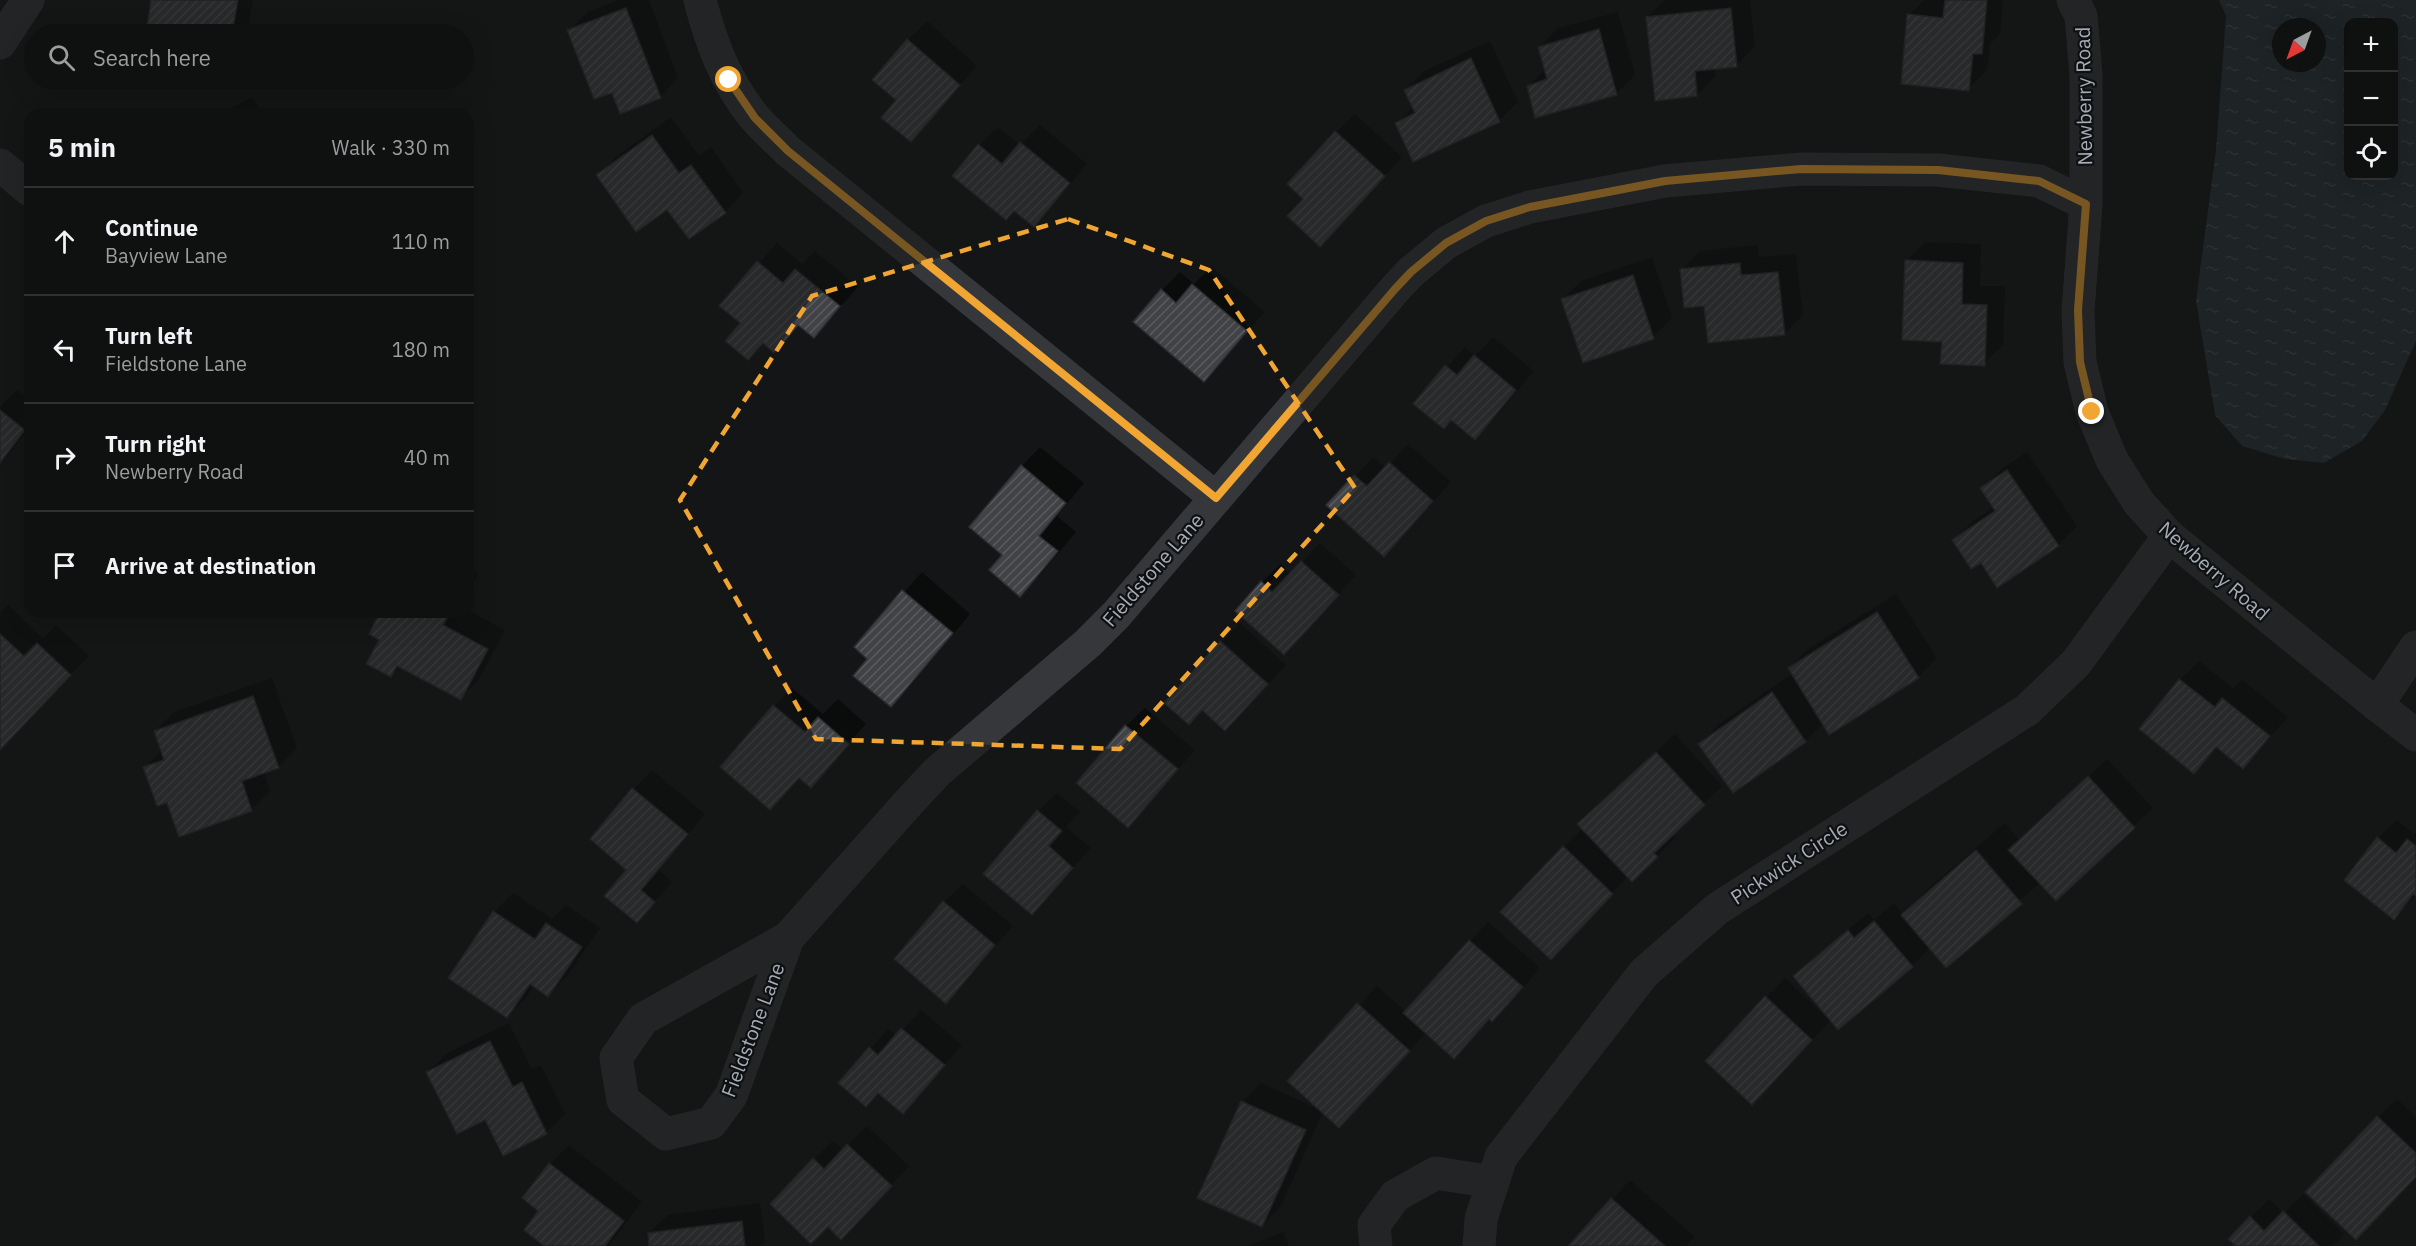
<!DOCTYPE html>
<meta charset="utf-8">
<style>
body{margin:0;font-family:"IBM Plex Sans",sans-serif;background:#1d1e1e;color:#f1f3f6}
.controls{position:absolute;right:18px;top:18px;display:grid;overflow:hidden;border-radius:12px;box-shadow:0 6px 24px #0002}
.controls button{width:54px;height:54px;display:grid;place-items:center;padding:0;border:0;border-bottom:2px solid #2f3030;background:#0f1010;color:#f1f3f6;font:30px sans-serif}
.compass{position:absolute;left:2272px;top:18px;width:54px;height:54px;border-radius:50%;background:#0f1010;box-shadow:0 6px 24px #0002;rotate:221deg}
.stop{position:absolute;width:18px;height:18px;margin:-14px;border:4px solid #f1a532;border-radius:50%;background:#fff}
.stop.end{background:#f1a532;border-color:#fff;box-shadow:0 2px 6px #0008}
.list{margin:0;padding:0;list-style:none}
h2{display:flex;justify-content:space-between;align-items:center;height:78px;margin:0;padding:0 24px;font-size:26px}
h2 small{font-size:20px;font-weight:400;color:#9b9d9f}
.list li{display:grid;grid-template-columns:39px 1fr auto;gap:18px;align-items:center;box-sizing:border-box;height:108px;padding:0 24px;border-top:2px solid #2f3030}
.list b{display:block;font-size:22px;white-space:nowrap}
.list p{margin:0;font-size:20px;white-space:nowrap;color:#9b9d9f}
.list em{font-size:20px;font-style:normal;color:#9b9d9f}
.icon{flex:none;width:33px;height:33px;fill:none;stroke:currentColor;stroke-width:2;stroke-linecap:round;stroke-linejoin:round}
.map{position:relative;flex:none;width:2416px;height:1246px;overflow:hidden}
.search{position:absolute;background:#0f1010;box-shadow:0 6px 24px #0002;left:24px;top:24px;width:450px;height:66px;display:flex;align-items:center;gap:15px;box-sizing:border-box;padding:0 21px;border-radius:33px;color:#9b9d9f;font-size:22px}
.panel{position:absolute;background:#0f1010;box-shadow:0 6px 24px #0002;left:24px;top:108px;width:450px;height:510px;border-radius:18px}
.map>svg:first-child{display:block}
</style>
<div class="map">
<svg width="2416" height="1246" viewBox="0 0 2416 1246">
<defs>
<pattern id="water-ripples" width="26" height="14" patternUnits="userSpaceOnUse" patternTransform="scale(1.5)"><rect width="26" height="14" fill="#2b343a"/><path d="M2 4q2-2 4 0t4 0M15 11q2-2 4 0t4 0" fill="none" stroke="#474f54"/></pattern>
<pattern id="building-hatch" width="6" height="6" patternUnits="userSpaceOnUse" patternTransform="scale(1.5)"><rect width="6" height="6" fill="#404246"/><path d="M-1 1l2-2M0 6l6-6M5 7l2-2" fill="none" stroke="#595b5e"/></pattern>
</defs>
<rect width="100%" height="100%" fill="#141516"/>
<path fill="url(#water-ripples)" fill-rule="evenodd" d="M2219,0H2416V341L2385,410L2362,441L2324,463L2285,459L2242,446L2215,415L2196,301L2216,150L2226,16ZM2348,22H2394V176H2348ZM2281,27H2317V63H2281Z"/>
<g fill="#0007">
<path d="M153,0H253L247,34H147Z"/>
<path d="M619,0H649L678,78L660,97L613,91L569,31L588,12Z"/>
<path d="M1665,0H1750L1755,47L1736,65L1715,68L1716,76L1697,95L1647,17Z"/>
<path d="M1924,0H2003L2000,34L1990,44L1987,70L1968,89L1909,15Z"/>
<path d="M1618,12L1635,75L1616,94L1528,86L1546,69L1540,47L1558,28Z"/>
<path d="M927,21L977,66L911,140L898,100L908,40Z"/>
<path d="M1490,41L1518,102L1499,121L1397,123L1414,107L1406,90L1424,71Z"/>
<path d="M252,97L262,114H222Z"/>
<path d="M1355,114L1402,157L1339,226L1305,199L1336,132Z"/>
<path d="M671,117L699,156L711,147L743,193L725,212L598,175L617,156Z"/>
<path d="M1040,125L1087,164L1052,206L1034,225L979,145L998,127L1020,145Z"/>
<path d="M1925,242L1981,244L1980,286H2005L2003,345L1984,364L1943,341L1907,261Z"/>
<path d="M777,243L802,264L815,251L858,287L814,336L799,324L774,351L764,342L748,358L742,323L721,306Z"/>
<path d="M1758,245L1759,257L1796,254L1803,315L1784,334L1705,304L1682,270L1700,251Z"/>
<path d="M1652,257L1672,318L1653,337L1584,361L1562,300L1581,281Z"/>
<path d="M1212,267L1265,312L1204,380L1162,290L1180,272L1194,284Z"/>
<path d="M1493,337L1534,371L1494,419L1475,438L1452,419L1415,403L1465,347L1475,356Z"/>
<path d="M17,390L30,401V427L0,465V407Z"/>
<path d="M1408,444L1451,482L1402,536L1328,505L1373,457L1386,468Z"/>
<path d="M1040,447L1084,483L1057,516L1076,532L1039,576L1020,595L1004,554L1022,466Z"/>
<path d="M2027,452L2077,526L2058,545L1981,561L1954,540L1972,522L1994,507L1982,489L2000,470Z"/>
<path d="M1320,543L1356,575L1303,634L1262,582L1281,564L1291,574Z"/>
<path d="M468,569L478,574L468,592Z"/>
<path d="M922,572L970,614L910,686L891,705L869,659L856,647Z"/>
<path d="M1896,594L1937,658L1918,677L1830,732L1824,723L1805,741L1700,744L1718,725L1793,673L1789,668L1808,649Z"/>
<path d="M8,605L43,639L56,625L89,656L0,748V613Z"/>
<path d="M468,610L505,630L479,679L461,698L401,666L391,675L381,639L382,612H468Z"/>
<path d="M1240,623L1286,665L1244,711L1225,729L1203,709L1166,703Z"/>
<path d="M2199,661L2233,688L2242,680L2288,717L2243,767L2218,746L2194,772L2141,729L2180,680Z"/>
<path d="M272,678L297,748L278,767L264,772L270,791L252,809L180,835L168,801L144,768L162,750L155,731L174,712Z"/>
<path d="M792,688L823,714L838,699L866,724L811,786L800,777L770,808L774,706Z"/>
<path d="M1145,708L1195,750L1128,826L1126,726Z"/>
<path d="M1675,734L1722,786L1672,834L1676,838L1657,856L1628,876L1569,939L1564,847L1583,828L1598,806Z"/>
<path d="M2107,759L2153,808L2056,899L2040,883L1947,966L1931,947L1912,966L1838,1028L1831,1020L1770,1084L1707,1061L1785,978L1826,1017L1827,1015L1795,976L1814,958L1868,913L1874,920L1894,903L1903,914L1930,887L2005,823L2020,841Z"/>
<path d="M652,770L705,814L659,870L672,882L637,921L628,869L592,839L634,789Z"/>
<path d="M1057,793L1080,812L1066,827L1091,848L1032,913L1038,811Z"/>
<path d="M2397,820L2414,834L2416,832V895L2394,918L2378,838Z"/>
<path d="M963,884L1013,926L946,1002L944,902Z"/>
<path d="M513,893L552,919L566,905L600,928L567,976L548,995L534,985L526,998L507,1016L494,912Z"/>
<path d="M1488,922L1540,968L1511,1001L1492,1020L1490,1018L1454,1057L1426,1032L1358,1108L1323,1112L1281,1206L1262,1225L1242,1102L1261,1083L1320,1110L1289,1080L1377,986L1406,1012Z"/>
<path d="M921,1010L962,1045L903,1112L879,1092L866,1105L840,1082L888,1029L897,1036Z"/>
<path d="M509,1023L532,1070L541,1065L565,1114L546,1133L486,1118L428,1072L447,1053Z"/>
<path d="M2397,1099L2416,1117V1176L2378,1117Z"/>
<path d="M867,1126L909,1166L860,1219L814,1159L833,1141L843,1150Z"/>
<path d="M569,1145L642,1202L608,1246H546L541,1210L524,1197L550,1164Z"/>
<path d="M1630,1180L1695,1237L1686,1246H1571Z"/>
<path d="M2303,1194L2344,1234L2333,1246H2238L2251,1217L2269,1199L2284,1213Z"/>
<path d="M760,1203L765,1242L760,1246H651L649,1233L668,1215Z"/>
<path d="M1283,1232L1289,1246H1248Z"/>
</g>
<g fill="url(#building-hatch)" stroke="#2e2f32" stroke-width="1.5">
<path d="M151,0H238L232,34H146Z"/>
<path d="M1945,0H1987L1982,54H1973L1969,91L1901,84L1907,14L1943,18Z"/>
<path d="M626,8L661,98L620,114L612,93L594,99L567,30Z"/>
<path d="M1731,8L1737,67L1695,71L1697,96L1655,101L1646,17Z"/>
<path d="M1599,29L1617,95L1535,118L1527,86L1547,79L1538,47Z"/>
<path d="M907,39L960,85L911,142L881,118L896,100L872,80Z"/>
<path d="M1471,58L1500,122L1413,162L1395,123L1415,113L1404,90Z"/>
<path d="M1335,131L1385,176L1320,247L1287,216L1303,199L1287,184Z"/>
<path d="M652,135L679,173L691,165L726,213L689,239L667,210L636,232L596,175Z"/>
<path d="M1020,142L1070,183L1034,227L1014,211L1006,220L952,176L978,144L1002,164Z"/>
<path d="M1905,260L1963,263L1962,304L1987,305L1985,366L1940,364L1942,342L1902,340Z"/>
<path d="M757,261L783,283L795,269L840,306L814,338L798,325L774,353L763,343L748,360L725,341L740,323L719,306Z"/>
<path d="M1740,263L1741,275L1778,272L1785,335L1708,343L1704,306L1684,308L1680,269Z"/>
<path d="M1633,275L1654,339L1583,363L1561,299Z"/>
<path d="M1192,284L1247,331L1204,382L1133,322L1161,289L1176,303Z"/>
<path d="M1474,355L1516,390L1475,440L1451,420L1444,429L1413,404L1445,365L1457,375Z"/>
<path d="M0,410L25,430L0,463Z"/>
<path d="M1389,462L1433,501L1384,557L1326,505L1354,475L1367,486Z"/>
<path d="M1021,465L1066,503L1039,536L1058,551L1020,597L989,570L1002,555L969,527Z"/>
<path d="M2007,470L2059,546L1997,588L1981,563L1971,569L1952,540L1995,511L1980,488Z"/>
<path d="M1301,561L1339,595L1284,655L1235,611L1261,581L1272,592Z"/>
<path d="M902,590L953,633L891,707L853,676L867,659L854,647Z"/>
<path d="M380,612H450L443,625L488,649L461,700L397,666L391,677L366,664L379,640L369,634Z"/>
<path d="M1877,612L1919,678L1829,735L1788,668Z"/>
<path d="M0,634L24,656L37,643L71,675L0,750Z"/>
<path d="M1220,641L1268,684L1225,731L1202,710L1189,725L1164,703Z"/>
<path d="M2179,679L2215,707L2222,698L2270,736L2243,769L2216,747L2194,774L2139,729Z"/>
<path d="M1772,692L1806,742L1733,793L1698,744Z"/>
<path d="M253,696L279,768L242,781L252,811L179,837L167,803L157,806L143,767L164,760L154,731Z"/>
<path d="M773,705L805,732L818,717L849,744L811,788L799,778L770,810L720,767Z"/>
<path d="M1125,725L1178,769L1128,828L1076,783Z"/>
<path d="M1656,752L1705,805L1654,853L1658,857L1632,882L1577,824Z"/>
<path d="M2088,776L2135,828L2056,901L2008,850Z"/>
<path d="M632,788L688,834L641,890L655,902L637,923L604,896L626,870L590,839Z"/>
<path d="M1037,810L1062,831L1049,846L1073,868L1032,915L983,874Z"/>
<path d="M2377,837L2396,853L2407,839L2416,846V896L2413,894L2394,920L2344,880Z"/>
<path d="M1563,846L1613,894L1551,960L1500,912Z"/>
<path d="M1976,850L2022,904L1946,968L1901,915Z"/>
<path d="M943,901L995,945L946,1004L894,959Z"/>
<path d="M493,911L535,939L546,923L582,947L548,997L530,984L507,1018L448,978Z"/>
<path d="M1874,921L1913,967L1838,1030L1793,976L1848,930L1854,938Z"/>
<path d="M1469,940L1523,987L1492,1022L1489,1019L1454,1059L1403,1013Z"/>
<path d="M1765,996L1812,1040L1752,1105L1705,1061Z"/>
<path d="M1357,1003L1410,1051L1339,1128L1287,1081Z"/>
<path d="M901,1028L945,1065L903,1114L878,1093L866,1107L838,1083L869,1047L878,1055Z"/>
<path d="M490,1041L513,1087L522,1082L547,1134L503,1156L485,1120L457,1134L426,1072Z"/>
<path d="M1241,1101L1306,1130L1262,1227L1197,1198Z"/>
<path d="M2377,1116L2416,1153V1177L2356,1240L2305,1192Z"/>
<path d="M847,1144L892,1186L841,1240L828,1227L811,1244L770,1204L813,1158L824,1169Z"/>
<path d="M549,1163L624,1221L605,1246H544L524,1230L538,1211L522,1198Z"/>
<path d="M1611,1198L1665,1246H1568Z"/>
<path d="M2283,1211L2319,1246H2236L2228,1239L2250,1216L2264,1231Z"/>
<path d="M742,1221L745,1246H649L648,1233Z"/>
</g>
<g fill="none" stroke-linecap="round" stroke-linejoin="round">
<g stroke="#35373b" stroke-width="33">
<path d="M700,0C711,43 726,83 755,118C765,129 777,140 788,151L1216,498"/>
<path d="M2073,0L2081,16L2086,75V204L2078,311L2080,362L2092,412L2112,460L2139,503L2169,536L2377,705L2416,735"/>
<path d="M0,43L28,0"/>
<path d="M0,165L30,190"/>
<path d="M2377,705L2416,647"/>
<path d="M788,938L731,1096L711,1123L666,1134L623,1100L616,1058L643,1019L788,938L910,801L937,772L1088,643L1116,615L1395,289L1411,272L1446,243L1486,221L1530,207L1665,181L1801,169L1938,170L2039,181L2086,204"/>
<path d="M1376,1246L1374,1225L1395,1196L1436,1173L1493,1182"/>
<path d="M1479,1246L1481,1219L1501,1157L1644,973L1717,909L2027,710L2076,663L2169,536"/>
</g>
</g>
<g fill="none" stroke-linecap="round" stroke-linejoin="round">
<path stroke="#f1a532" stroke-width="8" d="M729,80L755,118L788,151L1216,498L1395,289L1411,272L1446,243L1486,221L1530,207L1665,181L1801,169L1938,170L2039,181L2086,204L2078,310L2080,362L2092,412"/>
</g>
<path d="M0 0H2416V1246H0ZM1068,219L1209,270L1355,488L1120,749L816,739L680,500L812,296Z" fill="#141516" fill-opacity=".55" fill-rule="evenodd"/>
<path fill="none" stroke="#f1a532" stroke-width="4.5" stroke-dasharray="12 8" stroke-linejoin="round" d="M1068,219L1209,270L1355,488L1120,749L816,739L680,500L812,296Z"/>
<g text-anchor="middle" stroke-width="4.5" stroke-linejoin="round" paint-order="stroke">
<g font-size="20" fill="#a6acb6" stroke="#0f1011">
<text transform="translate(2084 96) rotate(-91)" y="7">Newberry Road</text>
<text transform="translate(1153 570) rotate(-49)" y="7">Fieldstone Lane</text>
<text transform="translate(2214 571) rotate(41)" y="7">Newberry Road</text>
<text transform="translate(1789 863) rotate(-33)" y="7">Pickwick Circle</text>
<text transform="translate(753 1030) rotate(-69)" y="7">Fieldstone Lane</text>
</g>
</g>
</svg>
<div class="controls">
<button>+</button>
<button>−</button>
<button><svg class="icon" aria-label="locate" viewBox="0 0 24 24"><circle cx="12" cy="12" r="6"/><path d="M12 2v4M12 18v4M2 12h4M18 12h4"/></svg></button>
</div>
<svg class="compass" viewBox="-18 -18 36 36"><path d="M0-13l5 13h-10z" fill="#e53935"/><path d="M0 13l5-13h-10z" fill="#9b9d9f"/></svg>
<div class="stop" style="left:729px;top:80px"></div>
<div class="stop end" style="left:2092px;top:412px"></div>
<div class="search"><svg class="icon" aria-label="search" viewBox="0 0 24 24"><circle cx="10" cy="10" r="6"/><path d="M15 15l6 6"/></svg>Search here</div>
<section class="panel">
<h2>5 min<small>Walk · 330 m</small></h2>
<ul class="list">
<li><svg class="icon" aria-label="ahead" viewBox="0 0 24 24"><path d="M12 20V5M6 11l6-6 6 6"/></svg><div><b>Continue</b><p>Bayview Lane</p></div><em>110 m</em></li>
<li><svg class="icon" aria-label="left" viewBox="0 0 24 24"><path d="M17 20v-9H6M10 6l-5 5 5 5"/></svg><div><b>Turn left</b><p>Fieldstone Lane</p></div><em>180 m</em></li>
<li><svg class="icon" aria-label="right" viewBox="0 0 24 24"><path d="M7 20v-9h11M14 6l5 5-5 5"/></svg><div><b>Turn right</b><p>Newberry Road</p></div><em>40 m</em></li>
<li><svg class="icon" aria-label="arrive" viewBox="0 0 24 24"><path d="M6 21V4h12l-3 4 3 4H6"/></svg><div><b>Arrive at destination</b></div></li>
</ul>
</section>
</div>
